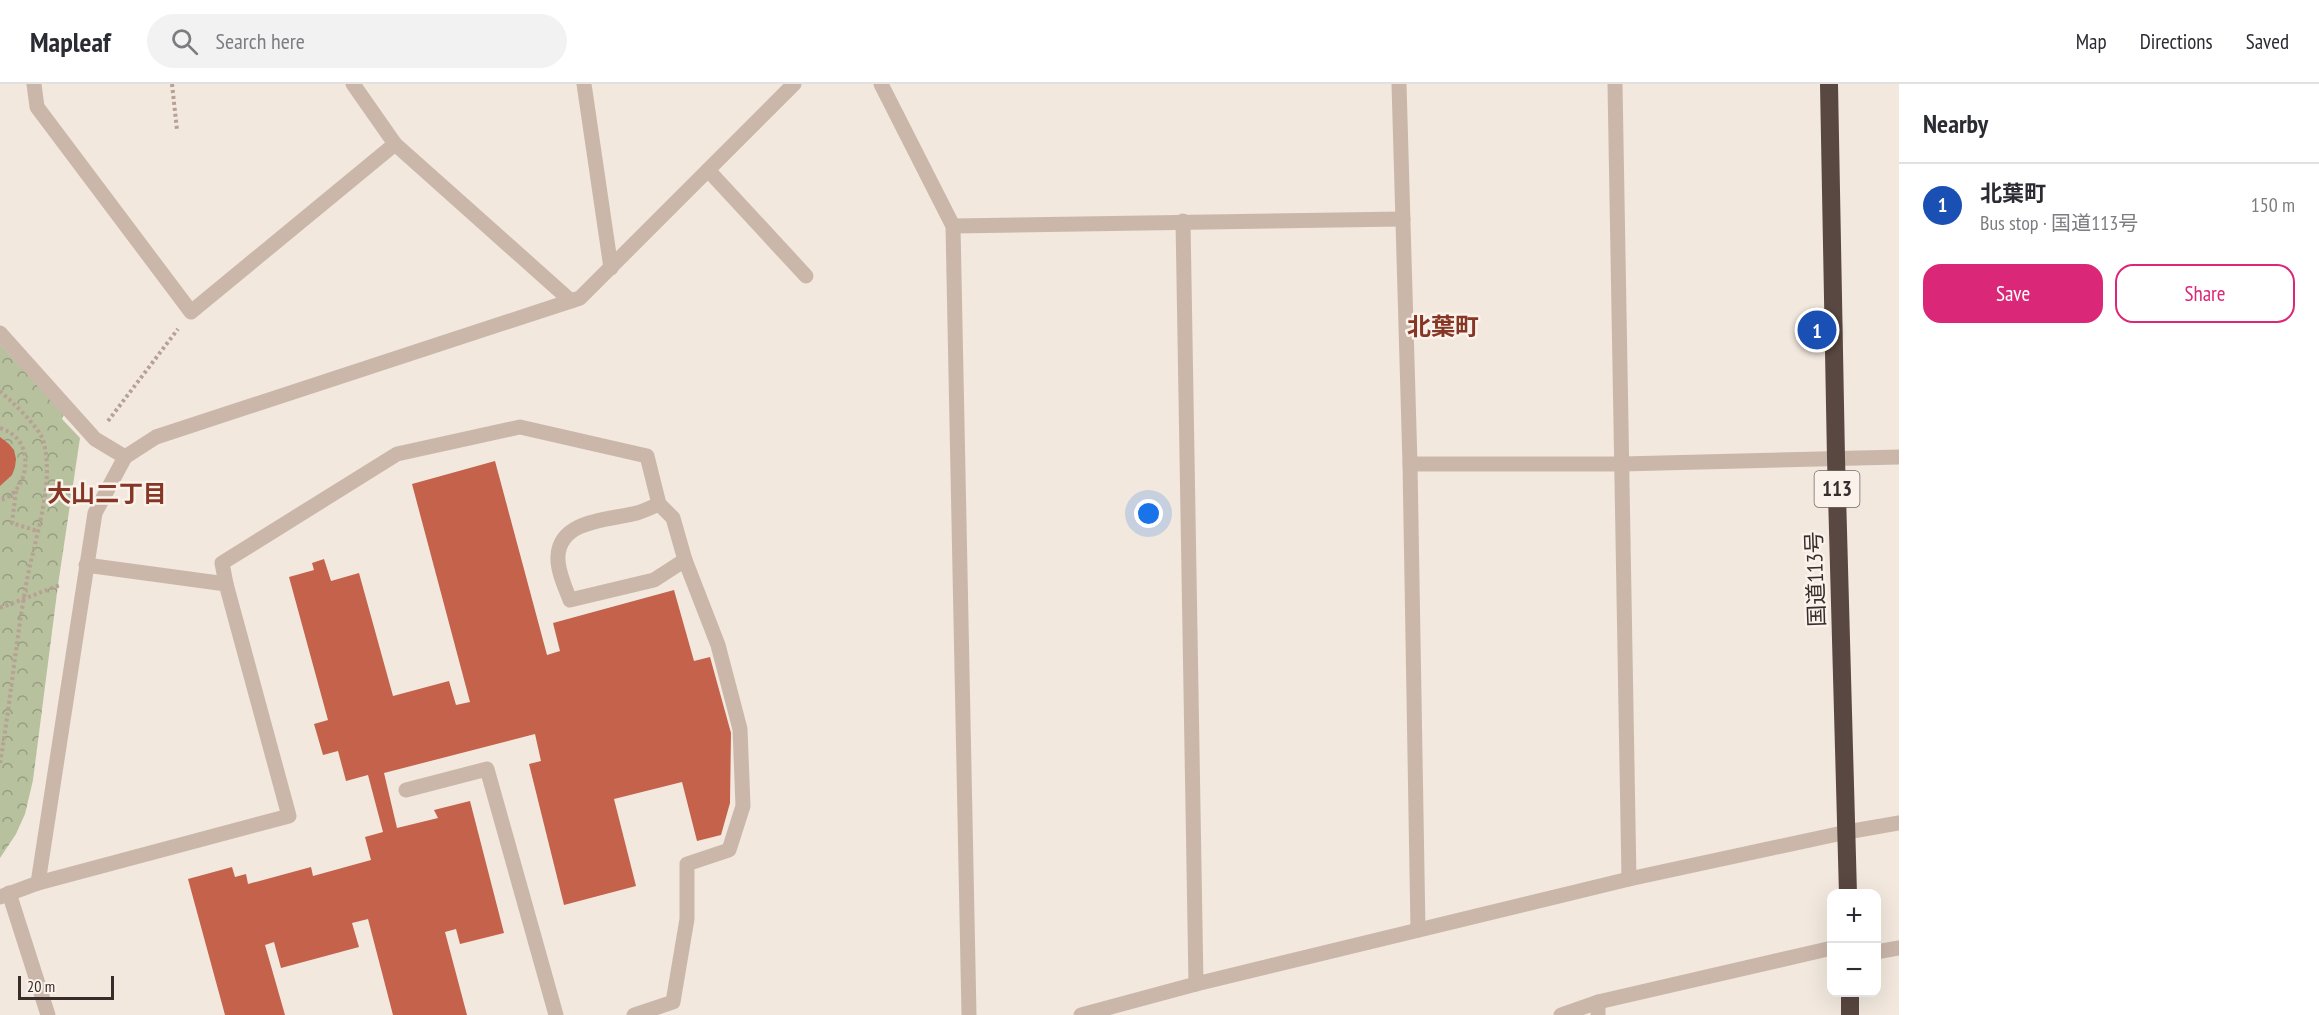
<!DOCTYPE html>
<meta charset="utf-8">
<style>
body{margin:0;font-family:"PT Sans Narrow","Noto Sans JP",sans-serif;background:#f2f2f3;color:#2b2b33}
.controls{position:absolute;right:18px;bottom:18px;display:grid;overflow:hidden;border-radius:12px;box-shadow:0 6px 24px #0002}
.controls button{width:54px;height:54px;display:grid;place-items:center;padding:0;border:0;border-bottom:2px solid #e1e1e2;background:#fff;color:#2b2b33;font:30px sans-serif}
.scale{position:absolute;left:18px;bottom:15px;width:96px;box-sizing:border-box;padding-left:6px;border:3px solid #382d2a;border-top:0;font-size:16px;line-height:21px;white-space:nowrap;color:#382d2a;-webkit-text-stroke:4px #faf2eb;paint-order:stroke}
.you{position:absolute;left:1149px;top:430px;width:21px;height:21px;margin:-15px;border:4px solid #fff;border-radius:50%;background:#1a73e8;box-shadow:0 0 0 9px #1a73e833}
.badge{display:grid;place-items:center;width:39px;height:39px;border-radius:50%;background:#db2777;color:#fff;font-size:20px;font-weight:700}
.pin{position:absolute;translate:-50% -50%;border:3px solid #fff;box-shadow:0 2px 6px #0006}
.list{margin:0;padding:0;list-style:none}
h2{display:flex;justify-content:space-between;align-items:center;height:78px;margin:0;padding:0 24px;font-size:26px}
h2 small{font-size:20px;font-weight:400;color:#7c7c81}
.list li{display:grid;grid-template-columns:39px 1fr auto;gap:18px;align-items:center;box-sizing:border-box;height:84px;padding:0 24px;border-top:2px solid #e1e1e2}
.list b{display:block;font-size:22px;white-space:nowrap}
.list p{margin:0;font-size:20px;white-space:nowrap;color:#7c7c81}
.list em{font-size:20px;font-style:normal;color:#7c7c81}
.actions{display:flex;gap:12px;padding:18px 24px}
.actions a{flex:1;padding:14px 0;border:2px solid #db2777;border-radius:18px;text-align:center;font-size:21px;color:#db2777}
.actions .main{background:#db2777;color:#fff}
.icon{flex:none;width:33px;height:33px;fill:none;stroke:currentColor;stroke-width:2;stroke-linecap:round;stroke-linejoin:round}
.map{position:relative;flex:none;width:1899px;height:931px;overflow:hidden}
header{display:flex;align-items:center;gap:36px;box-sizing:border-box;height:84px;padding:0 30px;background:#fff;border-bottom:2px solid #e1e1e2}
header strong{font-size:28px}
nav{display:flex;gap:33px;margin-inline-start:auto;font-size:21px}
.search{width:420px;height:54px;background:#f2f2f3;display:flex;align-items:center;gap:15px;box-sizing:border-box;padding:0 21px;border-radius:33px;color:#7c7c81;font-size:22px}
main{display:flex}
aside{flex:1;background:#fff}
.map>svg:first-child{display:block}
</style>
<header>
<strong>Mapleaf</strong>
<div class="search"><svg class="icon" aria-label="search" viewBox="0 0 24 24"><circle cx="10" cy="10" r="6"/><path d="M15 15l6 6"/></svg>Search here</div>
<nav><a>Map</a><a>Directions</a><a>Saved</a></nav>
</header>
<main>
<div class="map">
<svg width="1899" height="931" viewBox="0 0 1899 931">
<defs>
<pattern id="park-crowns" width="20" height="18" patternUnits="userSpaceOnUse" patternTransform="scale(1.5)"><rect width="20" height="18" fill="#b7c19e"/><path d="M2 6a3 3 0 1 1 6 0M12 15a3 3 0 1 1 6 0" fill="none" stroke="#969d81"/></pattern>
</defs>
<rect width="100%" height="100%" fill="#f2e8de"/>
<path fill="url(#park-crowns)" d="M0,260L64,330L62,335L80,354L58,501L33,696L25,730L16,750L0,774Z"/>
<g fill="#c4624b">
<path d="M0,353L9,360L14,366L16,375L15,383L12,391L0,402Z"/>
<path d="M495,377L547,571L560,567L553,539L674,506L694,577L710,573L731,649L730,719L721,751L697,757L682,698L614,715L636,802L564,821L529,680L541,677L535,650L384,689L397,744L438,734L434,726L470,717L504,849L460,860L456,845L445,848L467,931H393L368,835L352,839L359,863L281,884L274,858L265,861L285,931H225L188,795L232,783L235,793L246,790L248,800L311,783L313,792L371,776L365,753L383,748L368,691L346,697L338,667L323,671L314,640L328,636L289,493L314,486L312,479L324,475L331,497L359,489L393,612L449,597L456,621L470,618L412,400Z"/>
</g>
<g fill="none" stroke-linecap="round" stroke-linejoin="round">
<g stroke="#b6a194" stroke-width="4" stroke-dasharray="3 3" stroke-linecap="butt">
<path d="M172,0L177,46"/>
<path d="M0,307C12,318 40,343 44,359C55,403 32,462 25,507C15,564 10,622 0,679"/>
<path d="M108,337L178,245"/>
<path d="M0,344C8,347 14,350 19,357C33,376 23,411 0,416"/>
<path d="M16,407L12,439L37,447"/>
<path d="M0,524L60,501"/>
</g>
<g stroke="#cbb7aa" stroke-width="15">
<path d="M34,0L37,23L191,228L395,60"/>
<path d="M353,0L395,60L571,217"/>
<path d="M584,0L611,184"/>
<path d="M881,0L953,142L969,931"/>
<path d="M1399,0L1410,380L1418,846"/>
<path d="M1615,0L1629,795"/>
<path d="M708,86L806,192"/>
<path d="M1183,137L1196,900"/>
<path d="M953,142L1403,135"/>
<path d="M0,249L95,355L125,373"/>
<path d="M1410,380H1622L1899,373"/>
<path d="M659,420C652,423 644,427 637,429C611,436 560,435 558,472C557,486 565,503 570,516L654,496L685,476"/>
<path d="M226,500L222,479L397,370L520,343L647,372L659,420L673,434L685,476L718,561L740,645L743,722L729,766L687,780V835L673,918L634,931"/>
<path d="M406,706L487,685L556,931"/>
<path d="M38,799L289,732L226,500L86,481"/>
<path d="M9,809L48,931"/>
<path d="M0,813L38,799L95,429L125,373L156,353L580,214L794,0"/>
<path d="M1876,868L1899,864"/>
<path d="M1598,918L1832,864"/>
<path d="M1081,931L1196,900L1629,795L1847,748L1899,739"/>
<path d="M1561,931L1598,918V931"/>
</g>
<g stroke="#594741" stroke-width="18">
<path d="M1829,0L1836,374L1848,810"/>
<path d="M1850,908V931"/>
</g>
</g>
<g text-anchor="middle" stroke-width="5" stroke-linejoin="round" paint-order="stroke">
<rect fill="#faf2eb" stroke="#726864" stroke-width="1.5" x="1814.5" y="387" width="45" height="36" rx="4.5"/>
<g font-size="21" font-weight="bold" fill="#382d2a">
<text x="1837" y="412">113</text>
</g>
<g font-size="22" fill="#382d2a" stroke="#faf2eb">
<text transform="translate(1815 495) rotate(-92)" y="8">国道113号</text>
</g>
<g font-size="24" font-weight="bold" fill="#863624" stroke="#faf2eb">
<text x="1443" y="251">北葉町</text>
<text x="107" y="418">大山二丁目</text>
</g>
</g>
</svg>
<div class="controls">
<button>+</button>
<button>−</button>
</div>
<div class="scale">20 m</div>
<div class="you"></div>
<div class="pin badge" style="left:1817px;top:246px;background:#1a4fb4">1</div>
</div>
<aside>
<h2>Nearby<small></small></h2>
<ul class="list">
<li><span class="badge" style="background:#1a4fb4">1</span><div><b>北葉町</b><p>Bus stop · 国道113号</p></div><em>150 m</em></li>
</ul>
<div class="actions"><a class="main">Save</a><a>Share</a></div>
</aside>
</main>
